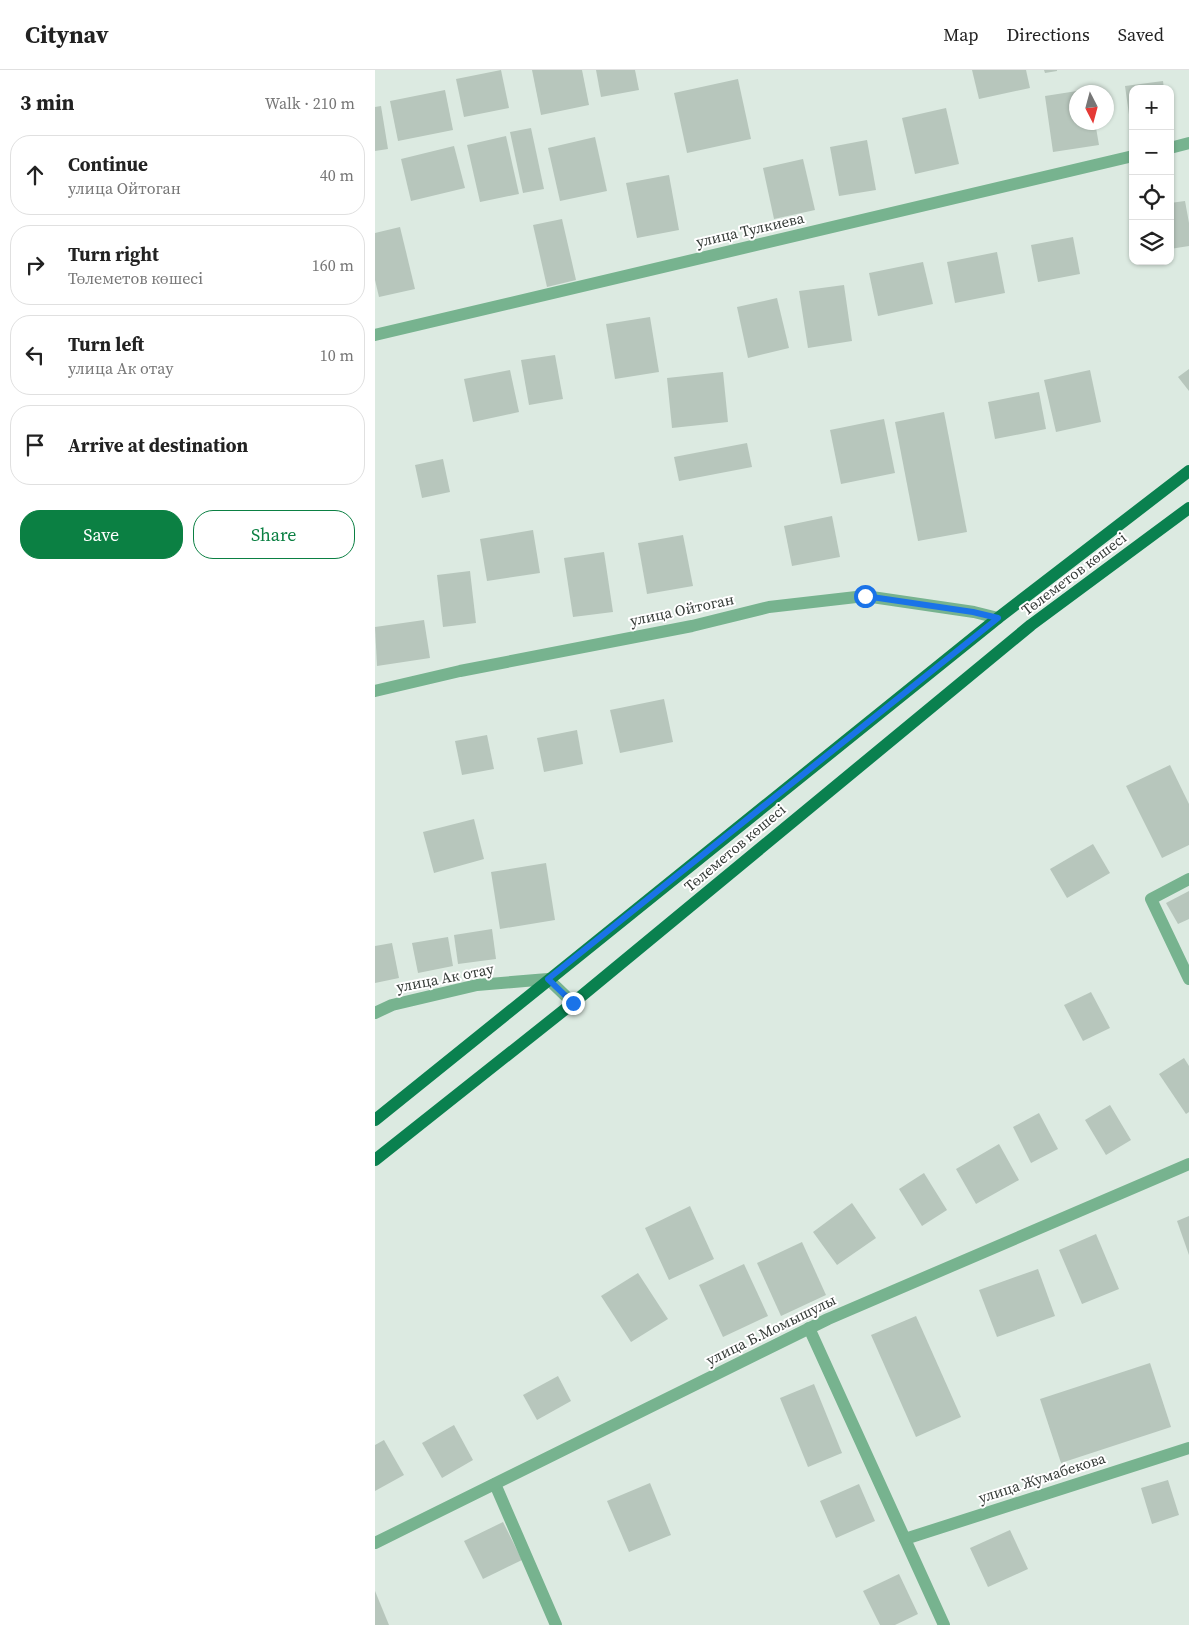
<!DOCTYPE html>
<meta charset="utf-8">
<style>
body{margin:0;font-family:"Source Serif 4",serif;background:#f2f2f2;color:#222}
.controls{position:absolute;right:15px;top:15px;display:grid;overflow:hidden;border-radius:10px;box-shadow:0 1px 4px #0004}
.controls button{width:45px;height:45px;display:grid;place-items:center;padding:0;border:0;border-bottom:1px solid #e0e0e0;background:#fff;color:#222;font:25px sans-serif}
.compass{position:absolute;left:694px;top:15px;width:45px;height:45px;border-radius:50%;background:#fff;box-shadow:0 1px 4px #0004;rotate:174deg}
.stop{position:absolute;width:15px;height:15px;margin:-11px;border:4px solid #1a73e8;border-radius:50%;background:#fff}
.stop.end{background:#1a73e8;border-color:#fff;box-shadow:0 1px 5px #0008}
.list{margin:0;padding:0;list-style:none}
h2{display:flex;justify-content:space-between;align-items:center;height:65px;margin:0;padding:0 20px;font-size:21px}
h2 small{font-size:16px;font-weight:400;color:#767676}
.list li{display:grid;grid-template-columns:32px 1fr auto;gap:15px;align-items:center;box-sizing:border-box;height:80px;margin:0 10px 10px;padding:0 10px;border:1px solid #e0e0e0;border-radius:20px}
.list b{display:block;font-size:19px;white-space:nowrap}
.list p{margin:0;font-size:16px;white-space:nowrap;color:#767676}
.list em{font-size:16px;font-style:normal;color:#767676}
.actions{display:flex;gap:10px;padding:15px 20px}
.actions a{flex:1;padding:11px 0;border:1px solid #0b8043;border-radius:20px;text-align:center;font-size:18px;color:#0b8043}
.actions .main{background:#0b8043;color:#fff}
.icon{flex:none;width:28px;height:28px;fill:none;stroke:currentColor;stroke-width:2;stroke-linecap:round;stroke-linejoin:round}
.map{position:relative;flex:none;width:814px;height:1555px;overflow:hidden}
header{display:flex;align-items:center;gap:30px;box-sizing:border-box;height:70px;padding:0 25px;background:#fff;border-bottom:1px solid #e0e0e0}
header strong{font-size:24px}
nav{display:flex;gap:28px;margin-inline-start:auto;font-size:18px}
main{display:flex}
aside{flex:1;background:#fff}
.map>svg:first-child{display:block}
</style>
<header>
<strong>Citynav</strong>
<nav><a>Map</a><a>Directions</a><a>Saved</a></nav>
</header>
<main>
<aside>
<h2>3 min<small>Walk · 210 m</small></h2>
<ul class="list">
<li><svg class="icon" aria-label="ahead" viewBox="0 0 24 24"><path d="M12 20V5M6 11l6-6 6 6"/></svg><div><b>Continue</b><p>улица Ойтоган</p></div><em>40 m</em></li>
<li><svg class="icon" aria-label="right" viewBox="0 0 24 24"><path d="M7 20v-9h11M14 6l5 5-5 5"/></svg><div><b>Turn right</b><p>Төлеметов көшесі</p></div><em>160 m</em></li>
<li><svg class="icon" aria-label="left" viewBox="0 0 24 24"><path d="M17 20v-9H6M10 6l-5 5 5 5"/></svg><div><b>Turn left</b><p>улица Ак отау</p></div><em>10 m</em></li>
<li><svg class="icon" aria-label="arrive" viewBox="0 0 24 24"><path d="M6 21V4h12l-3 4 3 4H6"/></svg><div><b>Arrive at destination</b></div></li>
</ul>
<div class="actions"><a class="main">Save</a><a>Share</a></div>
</aside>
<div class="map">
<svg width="814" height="1555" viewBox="0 0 814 1555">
<rect width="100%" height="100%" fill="#dceae1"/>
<g fill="#b7c6bc">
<path d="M126,0L134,38L89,47L81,9Z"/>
<path d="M157,0H207L214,35L166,45Z"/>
<path d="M221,0H260L264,20L226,27Z"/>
<path d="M597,0H651L655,18L604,29Z"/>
<path d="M669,0H682V1L670,3Z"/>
<path d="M363,9L376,69L312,83L299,23Z"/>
<path d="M788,11L789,19H758L757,66L750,16Z"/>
<path d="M715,19L716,22H702V21Z"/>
<path d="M70,20L78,60L23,71L15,31Z"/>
<path d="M702,21V52H720L724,75L678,82L670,26Z"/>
<path d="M6,36L13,79L0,81V37Z"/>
<path d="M571,38L584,94L540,104L527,48Z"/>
<path d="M156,58L169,119L148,123L135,62Z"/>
<path d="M131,66L144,124L105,132L92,75Z"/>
<path d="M220,67L232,121L185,131L173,78Z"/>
<path d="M492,70L501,120L464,126L455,77Z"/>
<path d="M79,76L90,118L36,131L26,89Z"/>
<path d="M428,89L440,140L399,149L388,98Z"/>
<path d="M294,105L304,160L262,168L251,113Z"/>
<path d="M810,131L814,153V176L795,179V133Z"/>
<path d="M187,149L201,210L172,217L158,155Z"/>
<path d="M25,157L40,219L4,227L0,210V163Z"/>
<path d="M698,167L705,204L663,212L656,175Z"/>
<path d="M622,182L630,223L580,233L572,192Z"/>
<path d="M548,192L558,234L503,246L494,203Z"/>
<path d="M469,215L477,271L433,278L424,221Z"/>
<path d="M402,228L414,278L373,288L362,237Z"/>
<path d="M275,247L284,302L240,309L231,254Z"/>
<path d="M180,285L188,329L154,335L146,290Z"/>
<path d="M814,299V321L803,307Z"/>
<path d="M135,300L144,342L98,352L89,309Z"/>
<path d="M715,300L726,352L681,362L669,310Z"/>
<path d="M348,302L353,352L297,358L292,308Z"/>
<path d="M664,322L671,359L620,369L613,332Z"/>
<path d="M569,342L592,462L543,471L520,352Z"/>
<path d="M509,349L520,403L466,414L455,360Z"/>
<path d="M372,373L377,397L304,411L299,387Z"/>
<path d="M68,389L75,422L47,428L40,395Z"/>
<path d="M457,446L465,487L417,496L409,456Z"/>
<path d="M158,460L165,503L112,511L105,469Z"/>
<path d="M308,465L318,516L272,524L263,473Z"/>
<path d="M229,482L238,542L198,547L189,488Z"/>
<path d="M95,501L101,553L68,557L62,505Z"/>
<path d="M49,550L55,588L2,596L0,557Z"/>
<path d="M289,629L298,672L245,683L235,640Z"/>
<path d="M202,660L208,694L169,702L162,668Z"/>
<path d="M112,665L119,699L87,705L80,671Z"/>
<path d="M795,695L814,734V775L787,788L751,716Z"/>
<path d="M99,749L109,789L59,803L48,762Z"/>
<path d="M718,774L735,803L692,828L675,799Z"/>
<path d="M171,793L180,850L125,859L116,802Z"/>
<path d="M814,821V849L803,854L791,833Z"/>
<path d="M117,859L121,889L83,894L79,865Z"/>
<path d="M73,867L78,896L43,903L37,873Z"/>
<path d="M17,873L24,908L0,913V876Z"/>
<path d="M716,922L735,958L708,971L689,935Z"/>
<path d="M809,988L814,996V1042L811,1044L784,1004Z"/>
<path d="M735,1035L756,1070L731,1085L710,1050Z"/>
<path d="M664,1043L683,1079L656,1093L638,1057Z"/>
<path d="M624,1074L644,1110L601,1134L581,1099Z"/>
<path d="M549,1103L572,1140L547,1156L524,1119Z"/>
<path d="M477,1133L501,1168L462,1195L438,1162Z"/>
<path d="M315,1136L339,1189L294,1210L270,1158Z"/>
<path d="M814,1146V1185L802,1151Z"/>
<path d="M721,1164L744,1219L707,1234L684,1180Z"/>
<path d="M427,1172L451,1225L406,1246L382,1193Z"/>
<path d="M369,1194L393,1246L348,1267L324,1215Z"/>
<path d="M663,1199L680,1246L622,1267L604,1220Z"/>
<path d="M263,1203L293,1249L256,1272L226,1226Z"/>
<path d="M541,1246L586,1347L541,1367L496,1265Z"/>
<path d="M775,1293L796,1357L686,1393L665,1329Z"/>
<path d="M183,1306L196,1331L162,1350L148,1325Z"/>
<path d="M439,1314L467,1383L433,1397L405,1328Z"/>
<path d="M79,1355L98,1390L67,1408L47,1373Z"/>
<path d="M9,1370L29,1405L0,1421V1375Z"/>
<path d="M793,1410L804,1445L777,1454L766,1418Z"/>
<path d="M275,1413L296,1465L254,1482L232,1431Z"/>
<path d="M484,1414L500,1451L461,1468L445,1431Z"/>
<path d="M128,1452L147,1490L108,1509L89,1471Z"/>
<path d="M635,1460L653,1499L613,1517L595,1478Z"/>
<path d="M524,1504L543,1544L520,1555H505L488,1521Z"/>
<path d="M0,1521L14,1555H0Z"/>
</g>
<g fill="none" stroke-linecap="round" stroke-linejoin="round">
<g stroke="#77b38f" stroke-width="12">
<path d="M795,78L814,73"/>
<path d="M0,265L758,86"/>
<path d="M0,621L85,601L317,556L394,537L490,526L599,542L623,548"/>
<path d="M814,809L776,829L814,909"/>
<path d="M0,943L17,935L102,915L173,909L198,933"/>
<path d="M434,1258L569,1555"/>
<path d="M120,1414L181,1555"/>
<path d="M530,1469L814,1378"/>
<path d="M0,1473L453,1249L814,1094"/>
</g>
<g stroke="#0a814f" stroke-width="12">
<path d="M0,1050L623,548L814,401"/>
<path d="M0,1090L198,933L656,555L814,438"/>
</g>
</g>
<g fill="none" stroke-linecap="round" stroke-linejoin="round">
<path stroke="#1a73e8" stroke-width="6" d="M198,933L173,909L623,548L598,542L490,526"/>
</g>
<g text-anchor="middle" stroke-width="4" stroke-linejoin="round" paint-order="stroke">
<g font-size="15" fill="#353b37" stroke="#fff">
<text transform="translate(375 160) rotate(-13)" y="5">улица Тулкиева</text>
<text transform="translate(699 504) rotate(-37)" y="5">Төлеметов көшесі</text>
<text transform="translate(307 540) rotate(-12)" y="5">улица Ойтоган</text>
<text transform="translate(360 778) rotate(-40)" y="5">Төлеметов көшесі</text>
<text transform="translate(70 908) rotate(-11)" y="5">улица Ак отау</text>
<text transform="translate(396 1260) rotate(-26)" y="5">улица Б.Момышулы</text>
<text transform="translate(667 1408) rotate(-18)" y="5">улица Жумабекова</text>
</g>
</g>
</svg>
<div class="controls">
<button>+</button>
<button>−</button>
<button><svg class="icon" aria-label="locate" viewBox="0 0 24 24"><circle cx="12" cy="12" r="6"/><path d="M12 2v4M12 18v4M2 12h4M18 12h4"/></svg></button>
<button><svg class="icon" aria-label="layers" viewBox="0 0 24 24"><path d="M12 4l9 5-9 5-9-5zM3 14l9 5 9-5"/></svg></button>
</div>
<svg class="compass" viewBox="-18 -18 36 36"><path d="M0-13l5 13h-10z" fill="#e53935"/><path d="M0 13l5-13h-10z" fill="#767676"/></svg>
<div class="stop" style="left:490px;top:526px"></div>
<div class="stop end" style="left:198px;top:933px"></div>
</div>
</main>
